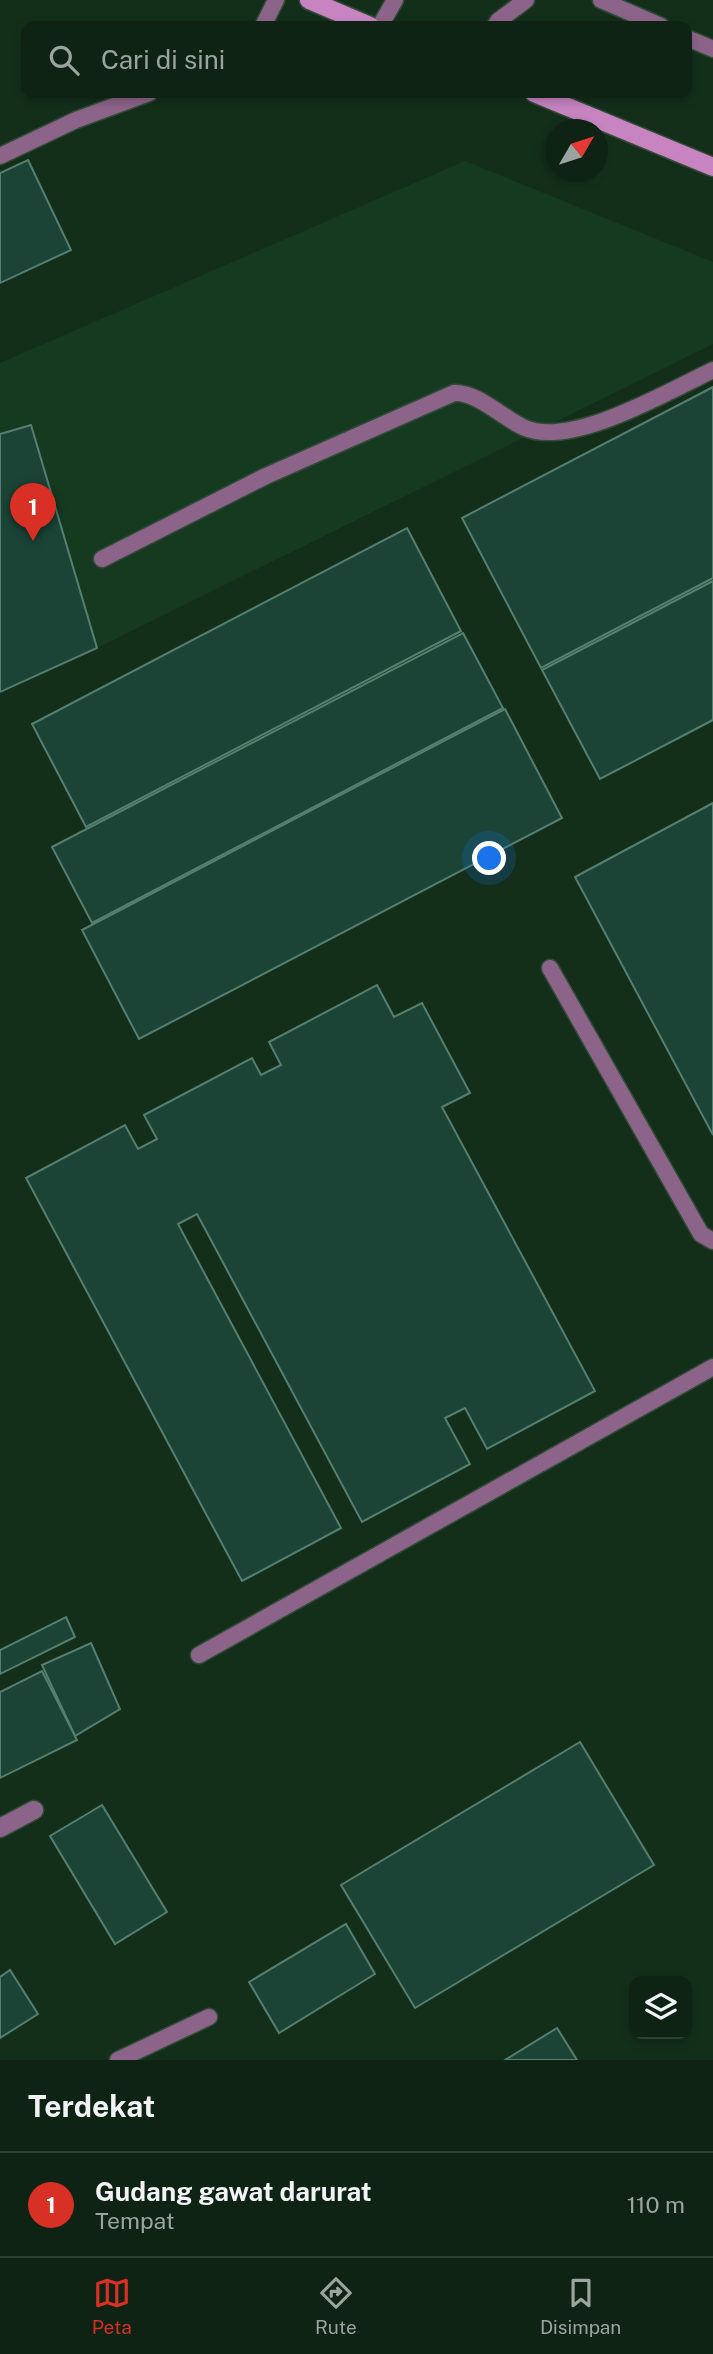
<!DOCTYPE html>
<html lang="id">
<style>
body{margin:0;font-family:"Public Sans",sans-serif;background:#172b1d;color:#f1f3f6}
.controls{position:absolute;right:21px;bottom:21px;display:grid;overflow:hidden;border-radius:14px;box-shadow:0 4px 10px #0003}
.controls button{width:63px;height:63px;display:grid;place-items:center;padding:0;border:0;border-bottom:2px solid #2e4034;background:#0e2314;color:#f1f3f6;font:35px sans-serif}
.compass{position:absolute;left:545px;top:119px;width:63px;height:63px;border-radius:50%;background:#0e2314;box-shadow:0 4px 10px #0003;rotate:51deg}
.you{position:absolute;left:490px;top:859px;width:24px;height:24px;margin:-18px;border:5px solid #fff;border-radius:50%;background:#1a73e8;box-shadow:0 0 0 10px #1a73e833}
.badge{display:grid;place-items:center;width:46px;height:46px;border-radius:50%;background:#d93025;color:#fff;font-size:23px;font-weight:700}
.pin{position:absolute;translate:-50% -58px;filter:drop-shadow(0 2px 4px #0008)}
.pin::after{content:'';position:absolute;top:37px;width:24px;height:21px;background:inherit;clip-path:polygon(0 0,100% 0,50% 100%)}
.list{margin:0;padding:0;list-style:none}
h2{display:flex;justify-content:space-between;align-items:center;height:91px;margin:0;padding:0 28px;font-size:30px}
h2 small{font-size:23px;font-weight:400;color:#9ba4a0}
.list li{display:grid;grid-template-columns:46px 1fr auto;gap:21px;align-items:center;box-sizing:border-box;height:105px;padding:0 28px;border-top:2px solid #2e4034}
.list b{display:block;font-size:26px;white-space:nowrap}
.list p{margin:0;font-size:23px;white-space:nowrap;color:#9ba4a0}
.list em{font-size:23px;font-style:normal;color:#9ba4a0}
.icon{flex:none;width:38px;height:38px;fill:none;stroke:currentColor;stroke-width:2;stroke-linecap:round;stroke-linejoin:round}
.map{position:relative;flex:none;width:713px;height:2060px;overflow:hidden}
.search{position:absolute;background:#0e2314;box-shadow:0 4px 10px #0003;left:21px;right:21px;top:21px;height:77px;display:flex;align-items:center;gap:18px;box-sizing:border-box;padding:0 24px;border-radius:14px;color:#9ba4a0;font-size:26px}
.sheet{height:196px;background:#0e2314}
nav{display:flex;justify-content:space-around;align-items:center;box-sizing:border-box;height:98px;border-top:2px solid #2e4034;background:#0e2314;font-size:19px;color:#9ba4a0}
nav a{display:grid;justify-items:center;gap:4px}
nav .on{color:#d93025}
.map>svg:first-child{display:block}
</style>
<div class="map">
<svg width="713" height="2060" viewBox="0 0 713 2060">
<rect width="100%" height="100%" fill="#132f1a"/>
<path fill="#163a20" d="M465,161L713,262V344L97,648L0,692V363Z"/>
<g fill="#1b4437" stroke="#557f70" stroke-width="2">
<path d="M28,160L71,250L0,283V173Z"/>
<path d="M713,387V578L541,668L462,518Z"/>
<path d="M31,425L97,648L0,692V434Z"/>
<path d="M407,528L461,631L86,827L32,724Z"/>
<path d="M713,581V720L600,779L542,670Z"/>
<path d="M463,633L503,708L92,923L52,847Z"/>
<path d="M505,709L562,818L139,1039L82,930Z"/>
<path d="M713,803V1135L575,877Z"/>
<path d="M377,985L394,1017L422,1003L470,1093L442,1107L595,1391L487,1449L465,1408L445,1418L470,1464L362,1522L197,1214L178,1224L341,1528L242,1581L26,1178L125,1125L138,1149L157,1139L144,1115L252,1058L261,1075L281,1065L269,1042Z"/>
<path d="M66,1617L75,1637L0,1674V1650Z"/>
<path d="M91,1643L120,1709L75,1736L42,1665Z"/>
<path d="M42,1671L77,1740L0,1778V1692Z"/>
<path d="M580,1742L654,1865L415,2008L341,1885Z"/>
<path d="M102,1805L167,1912L115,1944L50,1836Z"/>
<path d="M346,1924L375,1974L279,2033L249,1982Z"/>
<path d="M10,1970L38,2014L0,2038V1977Z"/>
<path d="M557,2028L577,2060H505Z"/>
</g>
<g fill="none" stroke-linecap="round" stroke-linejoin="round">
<g stroke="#314b37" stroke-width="19">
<g id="service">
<path d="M601,0L661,26"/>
<path d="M263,26L276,0"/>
<path d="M380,26L395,0"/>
<path d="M495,26L498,21L526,0"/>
<path d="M687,38L713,49"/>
<path d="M0,156L76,120L149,93"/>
<path d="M102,559L266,476L454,393C476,391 504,419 525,428C572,448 669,391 713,370"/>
<path d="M550,968L701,1234L713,1241"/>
<path d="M199,1655L713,1367"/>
<path d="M118,2060L209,2017"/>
</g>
</g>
<g stroke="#314b37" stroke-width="21">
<path id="minor" d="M0,1828L34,1810"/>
</g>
<g stroke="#314b37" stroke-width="21">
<g id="secondary">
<path d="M309,0L370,26"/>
<path d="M534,93L713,167"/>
</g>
</g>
<use href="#service" stroke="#8d6489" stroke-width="16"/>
<use href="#minor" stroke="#8d6489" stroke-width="18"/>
<use href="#secondary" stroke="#c784c1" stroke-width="18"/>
</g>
</svg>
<div class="controls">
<button><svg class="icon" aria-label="layers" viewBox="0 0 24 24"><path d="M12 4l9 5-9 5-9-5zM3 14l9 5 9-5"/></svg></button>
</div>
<svg class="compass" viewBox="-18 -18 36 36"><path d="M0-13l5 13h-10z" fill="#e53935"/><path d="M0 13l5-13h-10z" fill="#9ba4a0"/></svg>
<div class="you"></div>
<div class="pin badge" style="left:33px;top:541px">1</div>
<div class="search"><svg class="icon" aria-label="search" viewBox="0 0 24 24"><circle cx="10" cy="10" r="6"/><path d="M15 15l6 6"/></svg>Cari di sini</div>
</div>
<section class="sheet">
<h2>Terdekat<small></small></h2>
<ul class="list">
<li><span class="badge">1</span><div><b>Gudang gawat darurat</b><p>Tempat</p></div><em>110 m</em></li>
</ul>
</section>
<nav>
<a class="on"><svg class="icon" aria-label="map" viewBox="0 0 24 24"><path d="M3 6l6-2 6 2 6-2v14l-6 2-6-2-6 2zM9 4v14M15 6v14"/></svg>Peta</a>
<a><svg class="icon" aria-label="directions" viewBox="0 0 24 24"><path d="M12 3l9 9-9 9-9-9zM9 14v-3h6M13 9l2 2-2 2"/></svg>Rute</a>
<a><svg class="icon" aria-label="saved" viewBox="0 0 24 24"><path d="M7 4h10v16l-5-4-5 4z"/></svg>Disimpan</a>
</nav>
